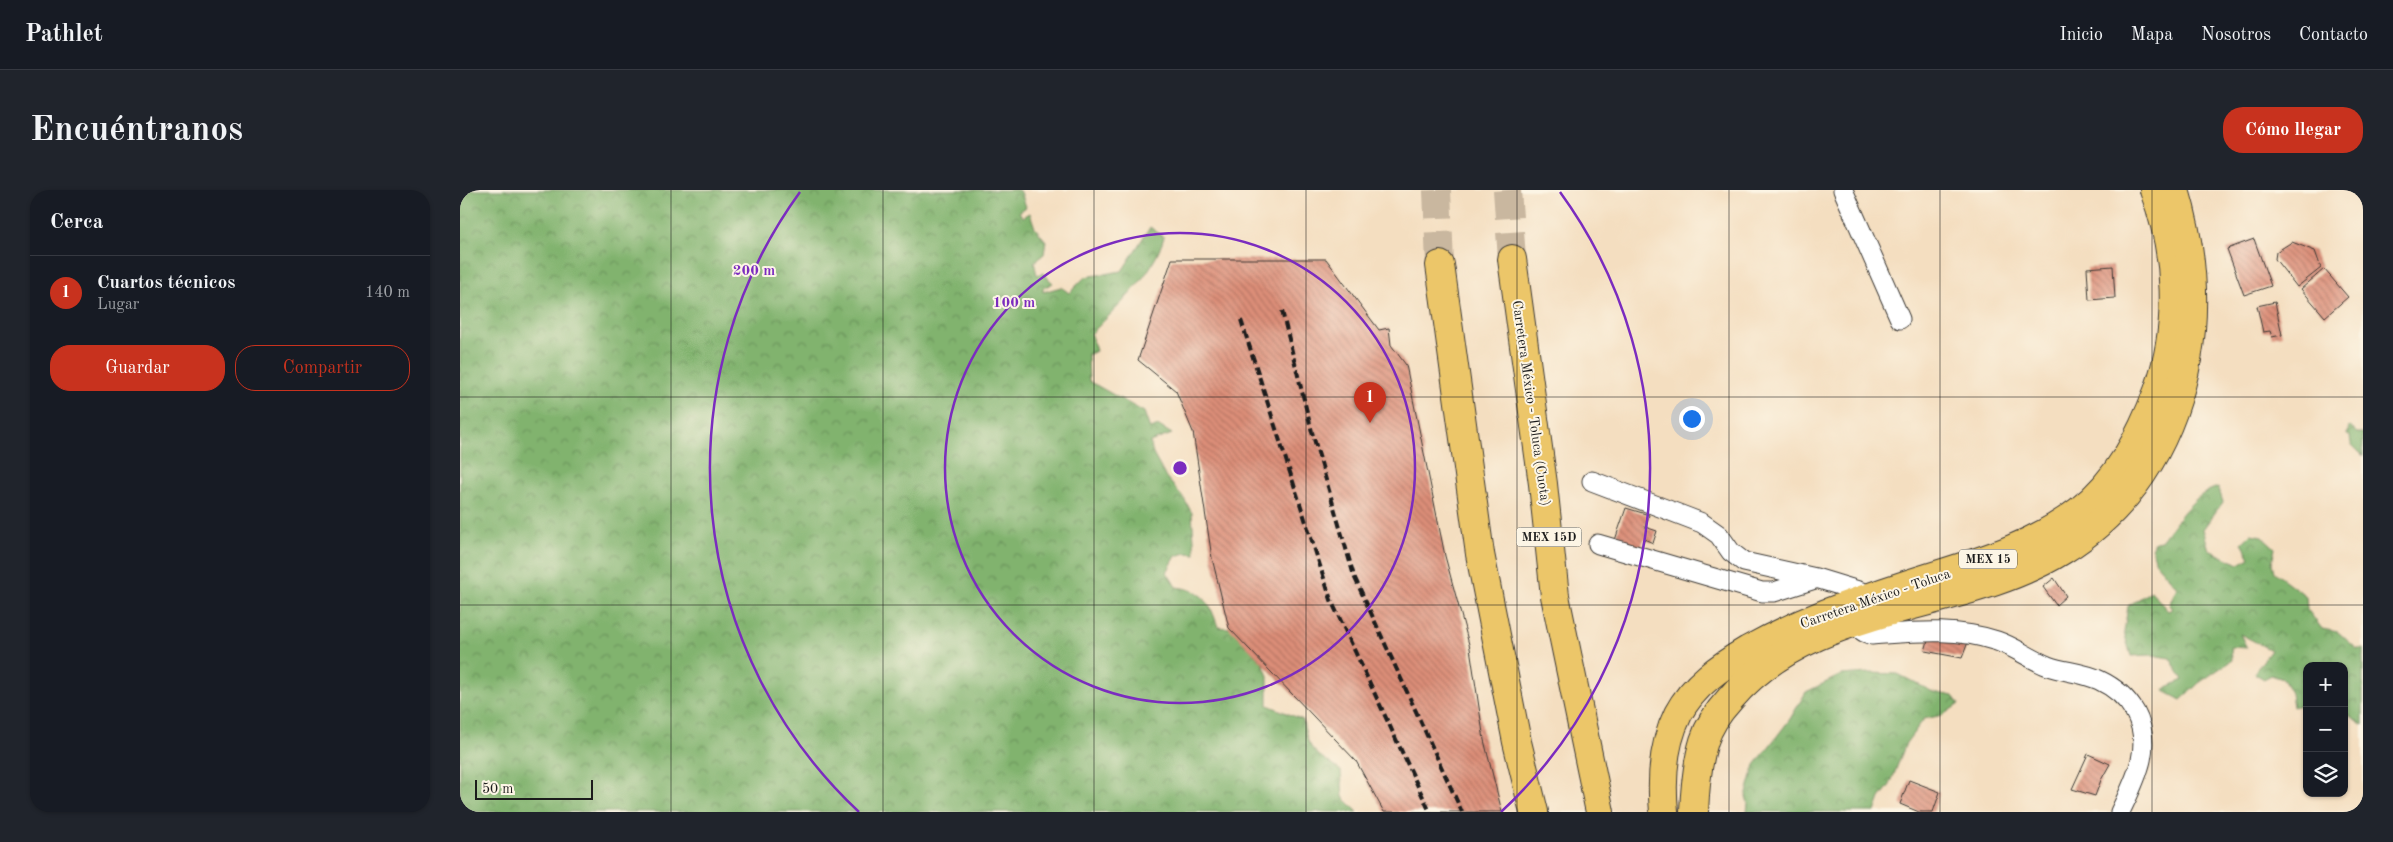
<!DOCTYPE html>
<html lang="es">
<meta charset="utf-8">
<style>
body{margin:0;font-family:"Old Standard TT",serif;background:#20242c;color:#f1f3f6}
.controls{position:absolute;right:15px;bottom:15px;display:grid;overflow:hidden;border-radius:10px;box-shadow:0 1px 4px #0004}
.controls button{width:45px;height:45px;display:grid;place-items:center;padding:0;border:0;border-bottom:1px solid #363941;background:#171b24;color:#f1f3f6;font:25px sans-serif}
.scale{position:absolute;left:15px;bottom:12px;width:118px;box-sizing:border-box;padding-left:5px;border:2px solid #1c1c1c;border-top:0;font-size:14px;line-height:18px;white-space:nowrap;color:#1c1c1c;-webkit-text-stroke:4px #fcf5e5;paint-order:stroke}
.you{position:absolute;left:1231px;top:228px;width:18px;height:18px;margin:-12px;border:4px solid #fff;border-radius:50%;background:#1a73e8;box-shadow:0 0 0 8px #1a73e833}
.badge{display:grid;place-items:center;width:32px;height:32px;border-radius:50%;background:#c8321e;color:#fff;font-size:16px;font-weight:700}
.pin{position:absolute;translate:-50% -41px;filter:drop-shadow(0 1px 2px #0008)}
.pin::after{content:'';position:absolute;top:26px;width:18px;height:15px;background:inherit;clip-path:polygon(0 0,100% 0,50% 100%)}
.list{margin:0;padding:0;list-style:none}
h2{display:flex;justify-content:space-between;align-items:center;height:65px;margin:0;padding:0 20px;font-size:21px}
h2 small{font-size:16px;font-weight:400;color:#9ea1a6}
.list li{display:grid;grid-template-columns:32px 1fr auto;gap:15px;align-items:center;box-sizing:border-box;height:75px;padding:0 20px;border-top:1px solid #363941}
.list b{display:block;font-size:19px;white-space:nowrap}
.list p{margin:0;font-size:16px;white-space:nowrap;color:#9ea1a6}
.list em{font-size:16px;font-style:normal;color:#9ea1a6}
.actions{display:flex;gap:10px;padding:15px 20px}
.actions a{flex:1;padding:11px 0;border:1px solid #c8321e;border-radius:20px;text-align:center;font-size:18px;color:#c8321e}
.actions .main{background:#c8321e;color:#fff}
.icon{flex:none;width:28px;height:28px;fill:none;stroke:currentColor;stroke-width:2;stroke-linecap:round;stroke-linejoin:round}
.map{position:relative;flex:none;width:1903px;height:622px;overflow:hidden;border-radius:20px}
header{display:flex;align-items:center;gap:30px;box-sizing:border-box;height:70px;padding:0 25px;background:#171b24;border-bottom:1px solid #363941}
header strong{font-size:24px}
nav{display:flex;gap:28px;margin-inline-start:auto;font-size:18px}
.intro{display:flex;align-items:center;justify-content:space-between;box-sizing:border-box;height:120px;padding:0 30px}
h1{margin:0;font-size:35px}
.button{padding:12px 22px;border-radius:20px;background:#c8321e;color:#fff;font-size:18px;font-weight:700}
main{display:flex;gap:30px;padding:0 30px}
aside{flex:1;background:#171b24;border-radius:20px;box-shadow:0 1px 4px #0004}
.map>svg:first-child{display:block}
</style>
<header>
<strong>Pathlet</strong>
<nav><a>Inicio</a><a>Mapa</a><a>Nosotros</a><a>Contacto</a></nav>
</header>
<div class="intro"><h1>Encuéntranos</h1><a class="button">Cómo llegar</a></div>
<main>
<aside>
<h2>Cerca<small></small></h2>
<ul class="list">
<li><span class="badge">1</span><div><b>Cuartos técnicos</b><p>Lugar</p></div><em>140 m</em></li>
</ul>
<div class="actions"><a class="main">Guardar</a><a>Compartir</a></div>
</aside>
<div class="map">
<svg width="1903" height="622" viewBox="0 0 1903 622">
<defs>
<pattern id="forest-crowns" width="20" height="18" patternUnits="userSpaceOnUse" patternTransform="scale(1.25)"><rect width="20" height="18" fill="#81b36e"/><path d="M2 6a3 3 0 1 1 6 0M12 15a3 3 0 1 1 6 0" fill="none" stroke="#69915a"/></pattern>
<pattern id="building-back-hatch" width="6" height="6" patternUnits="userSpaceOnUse" patternTransform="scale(1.25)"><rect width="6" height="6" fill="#dc8e78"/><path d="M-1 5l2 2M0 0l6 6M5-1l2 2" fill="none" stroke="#b27362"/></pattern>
</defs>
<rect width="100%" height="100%" fill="#fcf5e5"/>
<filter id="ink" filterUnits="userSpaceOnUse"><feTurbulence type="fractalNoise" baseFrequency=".02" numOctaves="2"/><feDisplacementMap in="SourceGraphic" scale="10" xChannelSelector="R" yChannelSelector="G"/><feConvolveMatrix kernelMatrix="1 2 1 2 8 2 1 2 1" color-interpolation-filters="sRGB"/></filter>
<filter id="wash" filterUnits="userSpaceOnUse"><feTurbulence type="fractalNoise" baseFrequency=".0096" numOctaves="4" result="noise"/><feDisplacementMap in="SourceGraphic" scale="20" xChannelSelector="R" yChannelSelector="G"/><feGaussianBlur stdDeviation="1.12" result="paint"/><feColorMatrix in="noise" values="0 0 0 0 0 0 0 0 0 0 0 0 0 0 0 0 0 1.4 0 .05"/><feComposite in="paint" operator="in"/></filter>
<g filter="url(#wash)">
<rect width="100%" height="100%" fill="#f4dec0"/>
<g fill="url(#forest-crowns)" stroke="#4e6845">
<path d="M0,0H557L561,2L566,17L559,22L563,27L570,23L575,38L586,51L584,64L574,72L577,85L583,83L593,93L583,98V102L601,97L609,103L625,87L662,81L690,37L704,47C693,86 658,116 631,144L636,161L628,165L629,191L684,222L690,239L699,236L712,244L690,252L693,264L705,286L723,307L732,323L735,364L726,363L716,366L707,382L716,397C744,400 750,413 758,437L780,439L793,448L808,486V515L843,530C848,564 856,562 881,581L883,607L898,622H0Z"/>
<path d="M1889,236L1897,243H1903V266L1891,254L1890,246L1887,245Z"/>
<path d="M1758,297L1763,312L1743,339L1749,360L1779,374L1790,368L1782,353L1791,344L1802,346L1815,358L1812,373L1814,382L1846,406L1847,419L1862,439L1878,442L1897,459H1903V535L1884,522V476H1847V513L1833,517L1831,503L1823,489L1811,485L1804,489L1794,483L1811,460L1780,444L1787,458L1771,457L1772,470L1739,493L1721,510L1704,501L1707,497L1723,490L1710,468L1691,465L1671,466L1664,442L1668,416L1691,401L1708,421L1712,419L1709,415L1717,397L1696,373L1692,359L1695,352L1701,351C1717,331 1733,304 1758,297Z"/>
<path d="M1409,483L1438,484L1473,502L1493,506L1499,514L1483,525L1464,529L1446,553L1430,595L1420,608L1415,622H1287L1288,613L1286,606L1295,575L1330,529L1346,502L1381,485Z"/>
</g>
<g id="blocks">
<g fill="url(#building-back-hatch)">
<path d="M1794,49L1811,96L1784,105L1767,59Z"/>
<path d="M1832,52L1855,61L1861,78L1837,97L1815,69L1816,62Z"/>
<path d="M712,69H866L919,140L929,138L931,155L946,175L985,366L1010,458L1024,550L1042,622H924L896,571L769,438L752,368L733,242L716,201L678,170Z"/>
<path d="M1653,76L1655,108L1629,110L1627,78Z"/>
<path d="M1864,79L1888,107L1865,127L1841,99Z"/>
<path d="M1815,112L1822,145L1812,147L1810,141L1803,142L1797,116Z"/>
<path d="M1166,318L1189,325L1185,337L1197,341L1193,353L1184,349L1180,361L1154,353Z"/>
<path d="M1594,388L1606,406L1596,415L1583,397Z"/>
<path d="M1470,444L1508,452L1502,468L1465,461Z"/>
<path d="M1628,564L1650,574L1641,590L1635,606L1612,599Z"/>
<path d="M1449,590L1480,602L1473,622H1459L1440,614Z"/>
</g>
</g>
</g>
<g filter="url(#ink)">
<use href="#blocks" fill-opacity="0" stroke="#3c3935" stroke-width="1"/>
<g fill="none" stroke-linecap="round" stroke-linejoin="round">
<g stroke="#c9b79f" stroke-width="28" stroke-dasharray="28 14" stroke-linecap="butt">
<path d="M977,0L980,75"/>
<path d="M1047,0L1052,69"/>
</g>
<g stroke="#3c3935" stroke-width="21">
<g id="minor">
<path d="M1383,0L1440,129"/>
<path d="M1132,291L1242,333L1259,345L1271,362L1284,372L1356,388L1415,406"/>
<path d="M1138,354L1302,402H1314L1355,389"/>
<path d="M1391,433L1404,442L1412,445C1454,442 1496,437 1537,451C1555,457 1570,469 1588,476C1604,482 1622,482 1639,490C1654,497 1667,508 1675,522C1694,557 1675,590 1660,622"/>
</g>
</g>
<g stroke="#3c3935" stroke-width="30">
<g id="primary">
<path d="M1204,622C1201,589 1203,554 1218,524C1233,495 1261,476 1288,460C1338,432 1393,412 1448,394C1506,375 1569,360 1619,321C1658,291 1681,246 1698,201C1721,136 1718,64 1694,0"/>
<path d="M1234,622C1235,598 1237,574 1244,551C1249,535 1259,521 1270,509C1354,410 1499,425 1603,360C1656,327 1692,280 1713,222C1739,149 1737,73 1715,0"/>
</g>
</g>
<g stroke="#3c3935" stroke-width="30">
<g id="motorway">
<path d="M1052,69L1083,294L1095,406L1140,622"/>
<path d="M980,75L1020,364L1057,552L1074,622"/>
</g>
</g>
<use href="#minor" stroke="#fff" stroke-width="19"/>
<use href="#primary" stroke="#ecc669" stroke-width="28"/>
<use href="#motorway" stroke="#ecc669" stroke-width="28"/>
<g stroke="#1c1c1c" stroke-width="4" stroke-dasharray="8 4" stroke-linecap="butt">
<path d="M822,121L852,242L894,386L1002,622"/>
<path d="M781,130L871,410L970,622"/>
</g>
</g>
</g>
<path fill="none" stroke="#1c1c1c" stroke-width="1" stroke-opacity="0.55" d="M211,0V622M423,0V622M634,0V622M846,0V622M1057,0V622M1269,0V622M1480,0V622M1692,0V622M0,207H1903M0,415H1903"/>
<g fill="none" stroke="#7b2cbf" stroke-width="2.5">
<circle cx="720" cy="278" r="235"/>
<path d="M399 622A470 470 0 0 1 340 2M1100 2A470 470 0 0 1 1041 622"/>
</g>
<g text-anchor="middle" stroke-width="4" stroke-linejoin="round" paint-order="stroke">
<g fill="#fcf5e5" stroke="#5f5d58" stroke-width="1">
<rect x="1056.5" y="337.5" width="65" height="19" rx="4"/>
<rect x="1499" y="359.5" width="58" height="19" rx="4"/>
</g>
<g font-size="12" font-weight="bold" fill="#1c1c1c">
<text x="1089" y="351">MEX 15D</text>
<text x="1528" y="373">MEX 15</text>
</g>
<g font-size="14" fill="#1c1c1c" stroke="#fcf5e5">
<text transform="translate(1072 213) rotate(82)" y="5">Carretera México - Toluca (Cuota)</text>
<text transform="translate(1415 408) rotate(-19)" y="5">Carretera México - Toluca</text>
</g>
</g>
<circle cx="720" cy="278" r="8" fill="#7b2cbf" stroke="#fcf5e5" stroke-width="2.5"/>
<g font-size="15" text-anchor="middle" font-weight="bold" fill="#7b2cbf" stroke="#fcf5e5" stroke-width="4" stroke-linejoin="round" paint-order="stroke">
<text x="294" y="85">200 m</text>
<text x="554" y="117">100 m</text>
</g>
</svg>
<div class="controls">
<button>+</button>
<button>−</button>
<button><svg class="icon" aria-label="layers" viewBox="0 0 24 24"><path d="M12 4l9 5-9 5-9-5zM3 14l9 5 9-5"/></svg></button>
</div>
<div class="scale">50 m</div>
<div class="you"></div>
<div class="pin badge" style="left:910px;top:233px">1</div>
</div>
</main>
